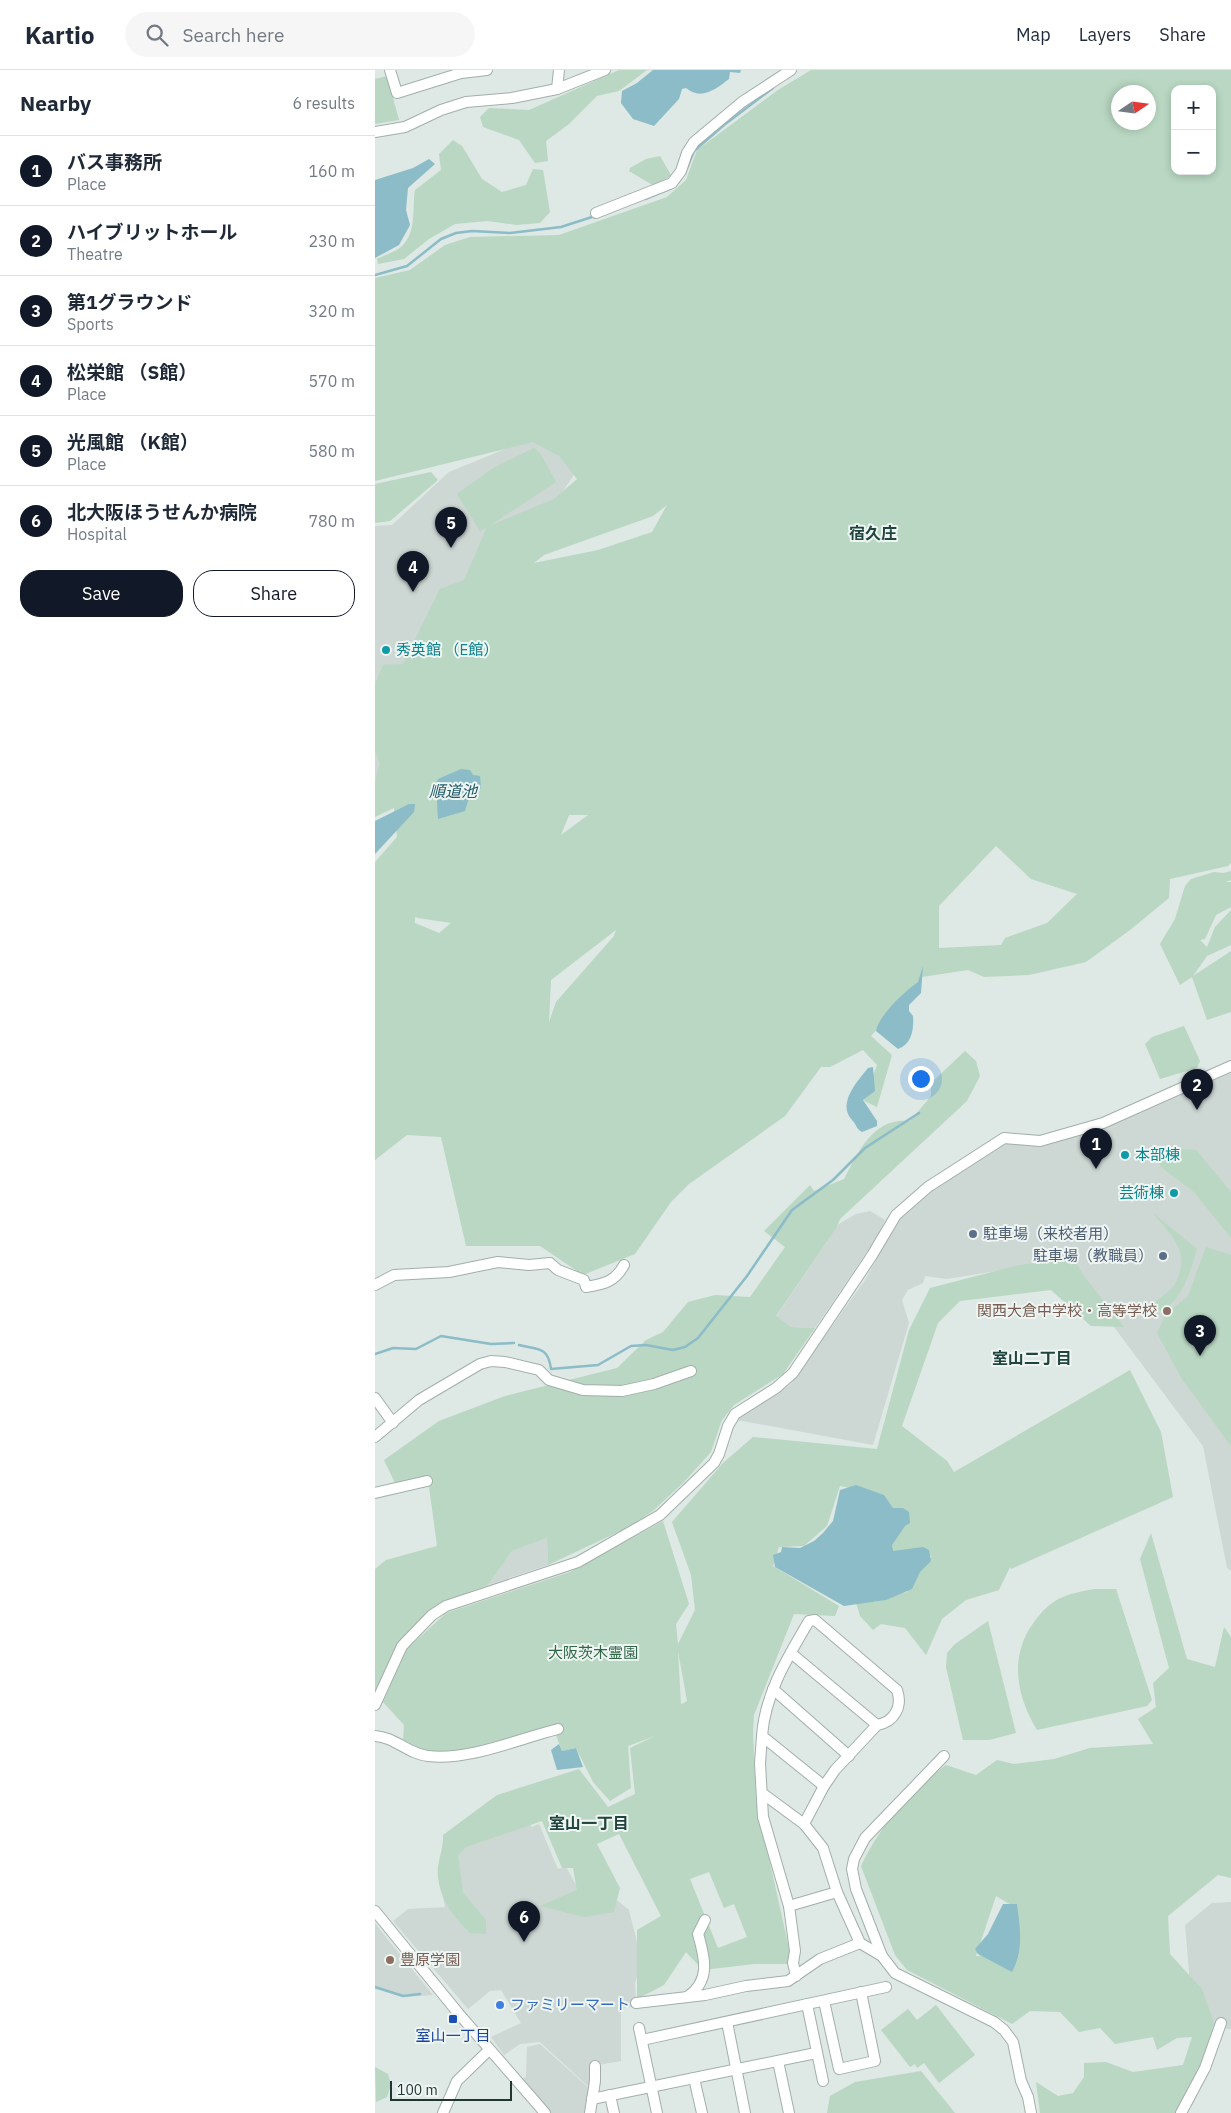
<!DOCTYPE html>
<meta charset="utf-8">
<style>
body{margin:0;font-family:"IBM Plex Sans","Noto Sans JP",sans-serif;background:#f6f6f7;color:#1f2937}
.controls{position:absolute;right:15px;top:15px;display:grid;overflow:hidden;border-radius:10px;box-shadow:0 2px 8px #0003}
.controls button{width:45px;height:45px;display:grid;place-items:center;padding:0;border:0;border-bottom:1px solid #e0e1e3;background:#fff;color:#1f2937;font:25px sans-serif}
.compass{position:absolute;left:736px;top:15px;width:45px;height:45px;border-radius:50%;background:#fff;box-shadow:0 2px 8px #0003;rotate:77deg}
.scale{position:absolute;left:15px;bottom:12px;width:122px;box-sizing:border-box;padding-left:5px;border:2px solid #213531;border-top:0;font-size:14px;line-height:18px;white-space:nowrap;color:#213531;-webkit-text-stroke:4px #eef5f2;paint-order:stroke}
.you{position:absolute;left:545px;top:1008px;width:18px;height:18px;margin:-12px;border:4px solid #fff;border-radius:50%;background:#1a73e8;box-shadow:0 0 0 8px #1a73e833}
.badge{display:grid;place-items:center;width:32px;height:32px;border-radius:50%;background:#111827;color:#fff;font-size:16px;font-weight:700}
.pin{position:absolute;translate:-50% -41px;filter:drop-shadow(0 1px 2px #0008)}
.pin::after{content:'';position:absolute;top:26px;width:18px;height:15px;background:inherit;clip-path:polygon(0 0,100% 0,50% 100%)}
.list{margin:0;padding:0;list-style:none}
h2{display:flex;justify-content:space-between;align-items:center;height:65px;margin:0;padding:0 20px;font-size:21px}
h2 small{font-size:16px;font-weight:400;color:#747a83}
.list li{display:grid;grid-template-columns:32px 1fr auto;gap:15px;align-items:center;box-sizing:border-box;height:70px;padding:0 20px;border-top:1px solid #e0e1e3}
.list b{display:block;font-size:19px;white-space:nowrap}
.list p{margin:0;font-size:16px;white-space:nowrap;color:#747a83}
.list em{font-size:16px;font-style:normal;color:#747a83}
.actions{display:flex;gap:10px;padding:15px 20px}
.actions a{flex:1;padding:11px 0;border:1px solid #111827;border-radius:20px;text-align:center;font-size:18px;color:#111827}
.actions .main{background:#111827;color:#fff}
.icon{flex:none;width:28px;height:28px;fill:none;stroke:currentColor;stroke-width:2;stroke-linecap:round;stroke-linejoin:round}
.map{position:relative;flex:none;width:856px;height:2043px;overflow:hidden}
header{display:flex;align-items:center;gap:30px;box-sizing:border-box;height:70px;padding:0 25px;background:#fff;border-bottom:1px solid #e0e1e3}
header strong{font-size:24px}
nav{display:flex;gap:28px;margin-inline-start:auto;font-size:18px}
.search{width:350px;height:45px;background:#f6f6f7;display:flex;align-items:center;gap:12px;box-sizing:border-box;padding:0 18px;border-radius:28px;color:#747a83;font-size:19px}
main{display:flex}
aside{flex:1;background:#fff}
.map>svg:first-child{display:block}
</style>
<header>
<strong>Kartio</strong>
<div class="search"><svg class="icon" aria-label="search" viewBox="0 0 24 24"><circle cx="10" cy="10" r="6"/><path d="M15 15l6 6"/></svg>Search here</div>
<nav><a>Map</a><a>Layers</a><a>Share</a></nav>
</header>
<main>
<aside>
<h2>Nearby<small>6 results</small></h2>
<ul class="list">
<li><span class="badge">1</span><div><b>バス事務所</b><p>Place</p></div><em>160 m</em></li>
<li><span class="badge">2</span><div><b>ハイブリットホール</b><p>Theatre</p></div><em>230 m</em></li>
<li><span class="badge">3</span><div><b>第1グラウンド</b><p>Sports</p></div><em>320 m</em></li>
<li><span class="badge">4</span><div><b>松栄館 （S館）</b><p>Place</p></div><em>570 m</em></li>
<li><span class="badge">5</span><div><b>光風館 （K館）</b><p>Place</p></div><em>580 m</em></li>
<li><span class="badge">6</span><div><b>北大阪ほうせんか病院</b><p>Hospital</p></div><em>780 m</em></li>
</ul>
<div class="actions"><a class="main">Save</a><a>Share</a></div>
</aside>
<div class="map">
<svg width="856" height="2043" viewBox="0 0 856 2043">
<rect width="100%" height="100%" fill="#dee8e4"/>
<g fill="#cdd7d3">
<path d="M172,362L200,403L12,687L0,720V456L17,455L74,402Z"/>
<path d="M856,1000V1501L852,1498L828,1376L689,1190L572,1209L550,1206L548,1213L533,1220L527,1230L534,1253L498,1375L362,1350L368,1343L415,1315L490,1210L522,1152L561,1118L632,1073L665,1075Z"/>
<path d="M495,1141L510,1150L504,1164L440,1258L416,1257L401,1247L464,1154L481,1144Z"/>
<path d="M172,1468L173,1495L113,1515L137,1481Z"/>
<path d="M150,1748L157,1757L164,1754L183,1799L191,1797L200,1813L243,1831L254,1840L267,1893L260,1913L261,1936L246,1939V1991L217,1996L215,2018L165,1972L145,1974L129,1985L116,1967L146,1953L126,1920L115,1921L93,1939L18,1851L33,1839L70,1837L65,1810L69,1775Z"/>
<path d="M856,1832V1959H853L832,1955L815,1914L810,1855L837,1833Z"/>
<path d="M0,1853L6,1861L58,1925L28,1927L0,1919Z"/>
<path d="M165,1974L215,2019L212,2043H175L147,2009L151,2007L152,1977Z"/>
</g>
<g fill="#b9d7c2" fill-rule="evenodd">
<path d="M244,0H272L244,21L222,26L194,54L171,71L173,91L160,93L144,70L108,57L105,47L114,38L154,40Z"/>
<path d="M436,0H856V793L853,796L795,809L794,828L755,860L711,892L654,905L609,907L593,900L547,907L496,966L517,985L502,1037L489,1031L502,995L488,980L455,997H446L410,1046L314,1114L296,1132L260,1184L208,1205L165,1176H91L66,1067L32,1065L0,1090V792L22,767L19,738L0,747V711L5,693L0,682V614L8,595L28,594L65,519L89,510L112,457L105,461L82,424L118,398L159,378L165,383L181,412L114,456L179,429L202,409L184,386L158,372L0,411V208L35,200L70,175L95,167L184,165L292,127L311,110L322,80L403,20ZM800,19H837V101H800ZM744,22H774V52H744ZM292,435L277,462L223,480L159,493L169,485L278,446ZM194,745H213L186,765ZM621,776L656,809L702,824L672,853L630,868L626,875L564,878V836ZM40,847L43,848L76,853L64,863L40,853ZM241,860L239,866L181,932L174,952L176,910Z"/>
<path d="M12,6L24,50L0,54V9Z"/>
<path d="M78,70L87,76L107,109L127,122L151,115L158,99L168,100L175,142L165,153L141,155L113,151L80,154L54,169L29,189L3,194L2,189C9,185 21,182 27,176C42,162 37,138 40,120L66,100L64,84Z"/>
<path d="M285,86L296,105L281,117L254,101L255,98L271,89Z"/>
<path d="M56,402L63,410L15,451L0,453V414Z"/>
<path d="M856,801V810L850,812H856V837L841,845L830,869L825,870L832,877L840,857L856,840V875L832,886L818,906L856,881V942L832,950L817,907L805,915L785,874L800,849L810,816L816,809L839,802L848,803Z"/>
<path d="M809,956L825,991L822,998L785,1009L770,974L777,967Z"/>
<path d="M590,981L601,991L605,1006L592,1031L465,1149L462,1157L401,1246L416,1257L440,1258L408,1304L359,1335L347,1350L336,1382L309,1412L279,1440L256,1456L173,1495L172,1468L137,1481L113,1515L67,1532L23,1575L0,1629V1499L11,1490L62,1476L53,1409L21,1415L9,1390L64,1351L130,1326L242,1298L271,1270L288,1262L313,1232L340,1225L375,1227L410,1177L389,1161L435,1115L439,1121L469,1109C484,1081 498,1047 535,1051L556,1026V1013Z"/>
<path d="M787,1078L821,1080L856,1122V1168L819,1122L786,1097L781,1087Z"/>
<path d="M778,1143L822,1179C814,1205 809,1225 787,1242L777,1235C784,1228 796,1221 800,1214C817,1182 797,1166 778,1143Z"/>
<path d="M831,1177L856,1185V1376L807,1309L782,1263L791,1244L813,1226Z"/>
<path d="M698,1187L708,1205L749,1257L716,1256L676,1220L585,1231L563,1253L527,1356L572,1391L579,1402L755,1300L786,1362L798,1427L636,1499L635,1497L624,1520L591,1530L567,1549L551,1585L530,1558L506,1554L498,1560L485,1546L481,1532L496,1520L500,1532L505,1527L532,1522L540,1498L557,1486L513,1483L512,1442L507,1424L465,1416L452,1456L429,1476L404,1477L398,1496L464,1536L460,1546L419,1544L379,1645L378,1662L381,1730L415,1883L414,1894H379L328,1900L311,1882L289,1915L262,1929V1860L286,1846L244,1764L222,1774L245,1818L239,1842L209,1847L165,1836L202,1820L198,1798H187L167,1751L91,1777L83,1785L88,1823L111,1850V1864L95,1863C79,1846 66,1833 63,1807C61,1794 69,1779 68,1765L122,1725L204,1699L233,1737L260,1724L255,1678L280,1666L253,1676L256,1718L235,1731L218,1712L201,1678L187,1681L178,1657L85,1681L55,1683L28,1670L29,1655L8,1632L32,1579L71,1543L195,1502L288,1451L314,1534L301,1554L303,1574L320,1540L316,1505L297,1452L348,1393L378,1367L502,1379L534,1260L555,1218L640,1196ZM303,1581L312,1631L307,1634H306ZM334,1802L349,1838L359,1834L372,1867L343,1878L315,1809Z"/>
<path d="M776,1463L812,1589L840,1597L849,1557L856,1567V1808L843,1805L793,1846L795,1884L827,1919L839,1953L826,2002L804,2043H665L661,2012L683,2026L698,2023L709,2007V1993L731,1992L758,2002L808,1995L817,1967L802,1968L782,1980L778,1967L740,1974L725,1958L704,1962L685,1942L655,1941L637,1954L532,1900L520,1885L486,1796C505,1756 534,1721 571,1695L601,1705L622,1690L639,1694L679,1689L715,1678L778,1674L763,1649L781,1637L778,1613L794,1598L765,1489ZM621,1826L636,1835L618,1885L601,1886Z"/>
<path d="M719,1519H741L777,1630L772,1636L662,1660C641,1625 634,1586 659,1552C666,1542 677,1531 688,1527C697,1523 709,1521 719,1519Z"/>
<path d="M613,1551L641,1663L614,1670H588L571,1597L572,1583L580,1574Z"/>
<path d="M561,1935L600,1985L564,2013L549,1993L542,1998L540,1994L535,1997L506,1960L533,1939L542,1950Z"/>
<path d="M0,1997L13,2004L16,2015L12,2027L1,2032Z"/>
<path d="M546,2001L580,2043H452L455,2026L480,2012Z"/>
</g>
<g fill="#8bbcc8">
<path d="M278,0H366L365,3L355,2L354,9C341,19 326,31 311,18L307,19L304,29L279,56L258,49L246,33L247,21L262,13Z"/>
<path d="M54,89L60,94L33,118L31,140L35,155L24,175L0,188V110L38,98Z"/>
<path d="M86,699L95,700L98,705L105,706L106,718L94,728L90,741L63,749L61,715L63,709Z"/>
<path d="M34,734H40L39,742L0,784V751Z"/>
<path d="M548,896L546,923L534,935V941L538,946C539,959 537,974 523,979L501,961C504,945 530,921 543,912Z"/>
<path d="M498,997L500,1021L488,1030L502,1051V1056L487,1062C481,1059 482,1055 477,1050C462,1033 482,1012 493,998Z"/>
<path d="M481,1415L509,1425L518,1438H528L534,1442L535,1453L530,1456L517,1475L518,1481L548,1477L554,1480L556,1491L545,1502L537,1519L511,1530L469,1536L400,1497L398,1485L406,1482L407,1477L425,1478L439,1471L448,1463L458,1451L465,1420Z"/>
<path d="M184,1674L187,1681L201,1678L208,1697L182,1700L176,1680Z"/>
<path d="M628,1834H642C645,1858 649,1880 637,1902L603,1884L600,1879L613,1864Z"/>
</g>
<g fill="none" stroke-linecap="round" stroke-linejoin="round">
<g stroke="#8bbcc8" stroke-width="2.5">
<path d="M312,98L319,81L349,55L398,18"/>
<path d="M301,115L310,103"/>
<path d="M270,129L297,118"/>
<path d="M0,205L32,196L66,169L81,163L97,161L135,163L186,157L220,146"/>
<path d="M144,1275C163,1280 173,1276 176,1299L223,1295L256,1276L271,1275L298,1280L310,1277L323,1268L372,1206L417,1140L458,1110L490,1078L544,1043"/>
<path d="M0,1284L18,1278L41,1279L66,1266L116,1274L139,1273"/>
<path d="M0,1917L28,1926L45,1924"/>
</g>
<g stroke="#a2afab" stroke-width="12">
<g id="minor">
<path d="M15,0L22,23L86,3L112,0"/>
<path d="M182,19L184,0"/>
<path d="M0,62L30,57L66,40L91,32L137,28L182,19L230,0"/>
<path d="M221,143L297,113L306,101L312,83L319,72L367,32L416,0"/>
<path d="M0,1215L19,1205L74,1202L123,1192L154,1195L175,1193L183,1200L209,1210L211,1217C229,1214 240,1212 249,1195"/>
<path d="M0,1328L18,1353"/>
<path d="M0,1367L44,1330L105,1294L116,1291L130,1292L164,1300L174,1310L208,1320L247,1321L279,1314L316,1301"/>
<path d="M0,1423L52,1411"/>
<path d="M440,1550L522,1620C528,1637 519,1652 502,1655L460,1700L449,1716L387,1666C390,1623 413,1587 434,1551Z"/>
<path d="M416,1583L502,1655"/>
<path d="M398,1619L474,1686"/>
<path d="M0,1635L27,1576L57,1545L71,1536L203,1492L285,1445L339,1393L344,1384L353,1356L360,1344L401,1318L418,1303L496,1187L521,1145L553,1117L629,1068L665,1071L728,1053L856,996"/>
<path d="M0,1666C20,1667 33,1684 53,1686C93,1691 143,1669 183,1659"/>
<path d="M387,1666L385,1693L388,1747L414,1836L420,1881L418,1893L421,1906"/>
<path d="M569,1686L490,1768L479,1789L477,1799L481,1819L507,1886L520,1903L619,1952L629,1960L638,1972L646,2011L653,2027L656,2043"/>
<path d="M387,1723L429,1754L448,1778L462,1822L485,1873L507,1886"/>
<path d="M429,1754L449,1716"/>
<path d="M414,1836L462,1822"/>
<path d="M0,1841L84,1944L170,2043"/>
<path d="M312,1927C336,1911 330,1888 323,1864L330,1850"/>
<path d="M449,1931L464,1999L500,1991L486,1922"/>
<path d="M261,1933L330,1925L371,1916L413,1911L445,1889L485,1873"/>
<path d="M432,1934L448,2011"/>
<path d="M352,1952L370,2043"/>
<path d="M264,1958L282,2043"/>
<path d="M267,1970L511,1917"/>
<path d="M403,1991L414,2043"/>
<path d="M319,2008L327,2043"/>
<path d="M235,2025L239,2043"/>
<path d="M217,2029L441,1983"/>
<path d="M68,2043L82,2011L114,1980"/>
<path d="M215,2043L220,2011V1996"/>
<path d="M806,2043L830,1998L846,1953"/>
</g>
</g>
<use href="#minor" stroke="#fff" stroke-width="10"/>
</g>
<g fill="#0f9aa8" stroke="#eef5f2" stroke-width="2">
<circle cx="11" cy="580" r="5"/>
<circle cx="750" cy="1085" r="5"/>
<circle cx="799" cy="1123" r="5"/>
</g>
<g fill="#5c6f8a" stroke="#eef5f2" stroke-width="2">
<circle cx="598" cy="1164" r="5"/>
<circle cx="788" cy="1186" r="5"/>
</g>
<g fill="#8d6e63" stroke="#eef5f2" stroke-width="2">
<circle cx="792" cy="1241" r="5"/>
<circle cx="15" cy="1890" r="5"/>
</g>
<circle fill="#3f7fe0" stroke="#eef5f2" stroke-width="2" cx="125" cy="1935" r="5"/>
<rect fill="#1a4fb4" stroke="#eef5f2" stroke-width="2" x="73" y="1944" width="10" height="10" rx="2.5"/>
<g text-anchor="middle" stroke-width="4" stroke-linejoin="round" paint-order="stroke">
<g font-size="15" fill="#0d838f" stroke="#eef5f2" text-anchor="start">
<text x="21" y="585">秀英館 （E館）</text>
<text x="760" y="1090">本部棟</text>
<text x="789" y="1128" text-anchor="end">芸術棟</text>
</g>
<g font-size="15" fill="#4e5e75" stroke="#eef5f2" text-anchor="start">
<text x="608" y="1169">駐車場（来校者用）</text>
<text x="778" y="1191" text-anchor="end">駐車場（教職員）</text>
</g>
<g font-size="15" fill="#785e54" stroke="#eef5f2" text-anchor="end">
<text x="782" y="1246">関西大倉中学校・高等学校</text>
<text x="25" y="1895" text-anchor="start">豊原学園</text>
</g>
<g font-size="15" fill="#306748" stroke="#eef5f2">
<text x="218" y="1588">大阪茨木霊園</text>
</g>
<g font-size="15" fill="#366cbe" stroke="#eef5f2" text-anchor="start">
<text x="135" y="1940">ファミリーマート</text>
</g>
<g font-size="15" fill="#164399" stroke="#eef5f2">
<text x="78" y="1971">室山一丁目</text>
</g>
<g font-size="16" font-weight="bold" fill="#20453e" stroke="#eef5f2">
<text x="498" y="469">宿久庄</text>
<text x="657" y="1294">室山二丁目</text>
<text x="214" y="1759">室山一丁目</text>
</g>
<g font-size="16" font-style="italic" fill="#235b6a" stroke="#eef5f2">
<text x="78" y="727">順道池</text>
</g>
</g>
</svg>
<div class="controls">
<button>+</button>
<button>−</button>
</div>
<svg class="compass" viewBox="-18 -18 36 36"><path d="M0-13l5 13h-10z" fill="#e53935"/><path d="M0 13l5-13h-10z" fill="#747a83"/></svg>
<div class="scale">100 m</div>
<div class="you"></div>
<div class="pin badge" style="left:721px;top:1099px">1</div>
<div class="pin badge" style="left:822px;top:1040px">2</div>
<div class="pin badge" style="left:825px;top:1286px">3</div>
<div class="pin badge" style="left:38px;top:522px">4</div>
<div class="pin badge" style="left:76px;top:478px">5</div>
<div class="pin badge" style="left:149px;top:1872px">6</div>
</div>
</main>
